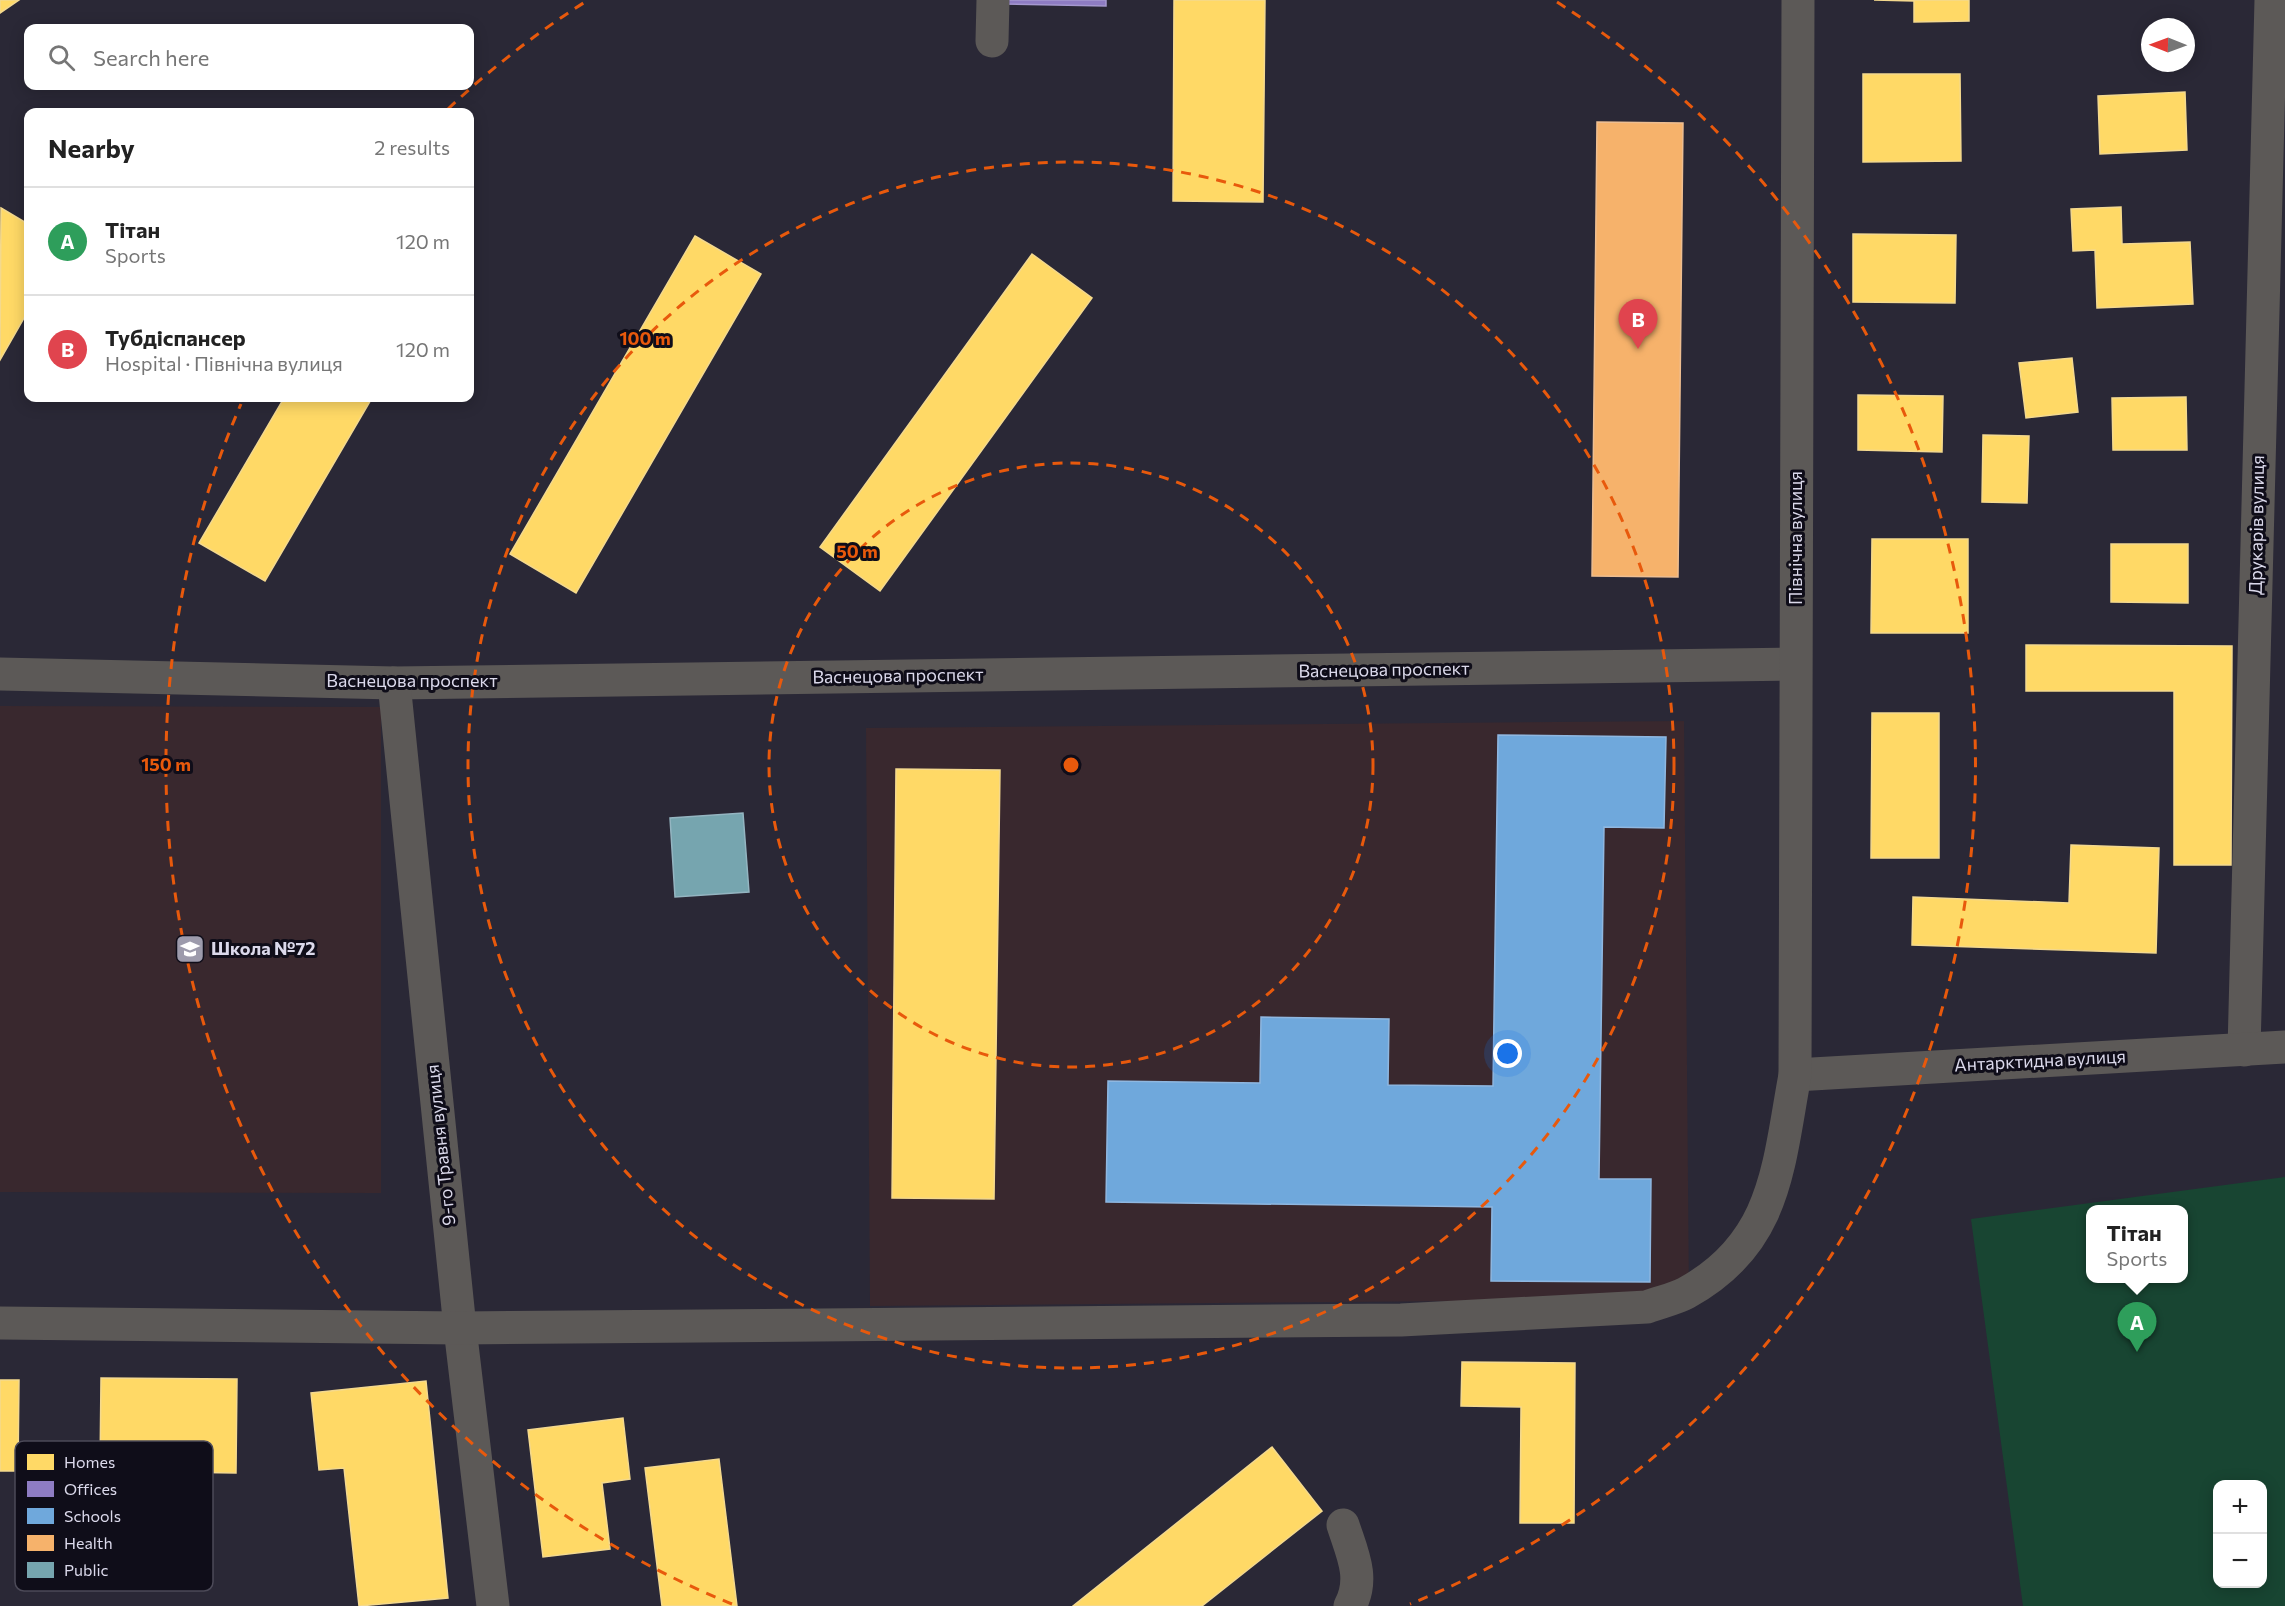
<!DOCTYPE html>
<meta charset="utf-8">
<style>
body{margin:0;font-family:Commissioner,sans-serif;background:#f2f2f2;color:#222}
.controls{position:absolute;right:18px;bottom:18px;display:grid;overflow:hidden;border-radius:12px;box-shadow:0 3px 15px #0003}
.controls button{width:54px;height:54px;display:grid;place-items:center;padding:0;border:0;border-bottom:2px solid #e0e0e0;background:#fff;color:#222;font:30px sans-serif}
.compass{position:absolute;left:2141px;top:18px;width:54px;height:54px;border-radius:50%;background:#fff;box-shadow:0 3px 15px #0003;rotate:271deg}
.you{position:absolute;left:1508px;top:1054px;width:21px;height:21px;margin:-15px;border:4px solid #fff;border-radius:50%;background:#1a73e8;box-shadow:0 0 0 9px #1a73e833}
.badge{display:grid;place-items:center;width:39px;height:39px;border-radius:50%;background:#595860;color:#fff;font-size:20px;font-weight:700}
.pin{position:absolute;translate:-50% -50px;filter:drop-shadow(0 2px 3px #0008)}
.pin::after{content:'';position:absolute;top:32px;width:21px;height:18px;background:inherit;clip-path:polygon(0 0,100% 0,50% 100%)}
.popup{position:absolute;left:2086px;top:1205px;width:102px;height:78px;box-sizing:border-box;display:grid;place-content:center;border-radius:12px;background:#fff;filter:drop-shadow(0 2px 4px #0005);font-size:20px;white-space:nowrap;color:#767676}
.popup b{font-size:22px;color:#222}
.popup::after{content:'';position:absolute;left:50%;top:100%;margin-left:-12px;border:12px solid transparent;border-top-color:#fff}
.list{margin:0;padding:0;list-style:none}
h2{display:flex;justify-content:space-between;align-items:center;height:78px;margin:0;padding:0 24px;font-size:26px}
h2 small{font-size:20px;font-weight:400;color:#767676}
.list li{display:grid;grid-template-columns:39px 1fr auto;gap:18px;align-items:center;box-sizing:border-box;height:108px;padding:0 24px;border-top:2px solid #e0e0e0}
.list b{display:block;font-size:22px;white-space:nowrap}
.list p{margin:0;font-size:20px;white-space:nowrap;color:#767676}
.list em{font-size:20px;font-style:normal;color:#767676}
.icon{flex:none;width:33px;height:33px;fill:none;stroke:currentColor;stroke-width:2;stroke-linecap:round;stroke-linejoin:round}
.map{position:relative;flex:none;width:2285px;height:1606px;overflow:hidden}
.search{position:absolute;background:#fff;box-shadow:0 3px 15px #0003;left:24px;top:24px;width:450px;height:66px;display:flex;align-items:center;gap:15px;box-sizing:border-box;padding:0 21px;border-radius:12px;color:#767676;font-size:22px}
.panel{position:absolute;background:#fff;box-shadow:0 3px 15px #0003;left:24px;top:108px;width:450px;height:294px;border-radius:12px}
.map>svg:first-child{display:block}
</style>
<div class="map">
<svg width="2285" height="1606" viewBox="0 0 2285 1606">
<rect width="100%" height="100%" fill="#2a2836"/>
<g fill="#39282e">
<path d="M0,706L381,707V1193L0,1192Z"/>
<path d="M1684,721L1689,1299L870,1306L866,728Z"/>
</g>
<path fill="#184532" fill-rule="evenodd" d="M2285,1177V1606H2023L1971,1219ZM2090,1210H2184V1278H2090ZM2218,1484H2262V1584H2218Z"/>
<g fill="#ffd966" stroke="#f4d98e" stroke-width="1.5">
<path d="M0,0H19L0,13Z"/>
<path d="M1174,0H1265L1263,202L1173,201Z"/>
<path d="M1874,0H1969V21L1914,22V1Z"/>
<path d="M1863,74H1960L1961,161L1863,162Z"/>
<path d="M2185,92L2187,150L2100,154L2098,96Z"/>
<path d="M2121,207L2122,244L2190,242L2193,304L2097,308L2095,250L2073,251L2071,209Z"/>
<path d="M1,208L28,224V311L0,360Z"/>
<path d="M1853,234L1956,235L1955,303L1853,302Z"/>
<path d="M695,236L761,274L576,593L510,554Z"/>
<path d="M1032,254L1092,298L880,591L820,547Z"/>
<path d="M2072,358L2078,412L2026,418L2019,363Z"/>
<path d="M1858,395L1943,396L1942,452L1858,450Z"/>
<path d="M2186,397L2187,450H2113L2112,398Z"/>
<path d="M284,398H372L265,581L199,543Z"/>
<path d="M1983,435L2029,436L2027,503L1982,502Z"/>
<path d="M1872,539H1968V633H1871Z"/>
<path d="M2111,544H2188V603L2111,602Z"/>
<path d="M2026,645L2232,646L2231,865H2174V691H2026Z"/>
<path d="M1872,713H1939V858H1871Z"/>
<path d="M896,769L1000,770L994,1199L892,1198Z"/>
<path d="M2071,845L2159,848L2156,953L1912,945L1913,897L2069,903Z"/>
<path d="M1462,1362L1575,1363L1574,1523H1520L1521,1407L1461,1406Z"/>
<path d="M101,1378L237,1379L236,1473L100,1471Z"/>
<path d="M0,1380H19L18,1471H0Z"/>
<path d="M426,1381L448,1598L359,1606L344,1468L319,1470L311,1393Z"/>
<path d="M623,1418L630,1479L602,1483L610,1549L543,1557L528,1430Z"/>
<path d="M1272,1447L1322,1511L1202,1606H1073Z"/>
<path d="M719,1459L737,1606H662L645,1468Z"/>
</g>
<path fill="#8e7cc3" stroke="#a598cf" stroke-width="1.5" d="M1005,0H1106V6L1005,4Z"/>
<path fill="#6fa8dc" stroke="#8fb7e0" stroke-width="1.5" d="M1498,735L1666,737L1664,828L1604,827L1599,1179H1651L1650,1282L1491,1281L1492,1207L1106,1202L1108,1081L1260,1083L1261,1017L1389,1019L1388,1085L1493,1086Z"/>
<path fill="#f6b26b" stroke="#eebe91" stroke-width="1.5" d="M1597,122L1683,123L1678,577L1592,576Z"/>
<path fill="#76a5af" stroke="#94b5c1" stroke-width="1.5" d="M743,813L749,892L675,897L670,818Z"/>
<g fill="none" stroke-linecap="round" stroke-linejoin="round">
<g stroke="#5c5957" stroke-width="33">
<path d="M992,41L993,0"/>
<path d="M0,674L394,683L1795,664"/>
<path d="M394,683L460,1328L493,1606"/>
<path d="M2244,1050L2271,0"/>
<path d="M1795,1075L2285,1047"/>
<path d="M0,1323L460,1328L1401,1320L1647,1307C1660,1302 1675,1299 1686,1293C1777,1243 1778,1166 1795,1075L1798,0"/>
<path d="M1343,1525C1352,1553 1365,1578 1350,1606"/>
</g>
</g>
<g fill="none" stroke="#e8590c" stroke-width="3" stroke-dasharray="10 8">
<circle cx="1071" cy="765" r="302"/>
<circle cx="1071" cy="765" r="603"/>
<path d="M732 1604A905 905 0 0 1 241 404M448 109A905 905 0 0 1 585 2M1557 2A905 905 0 0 1 1410 1604"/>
</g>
<defs>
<g id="school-square" transform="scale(1.5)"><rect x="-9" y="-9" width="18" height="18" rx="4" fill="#9d9bac" stroke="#0f0d19"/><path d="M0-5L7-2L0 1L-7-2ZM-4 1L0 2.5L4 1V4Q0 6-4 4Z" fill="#fff"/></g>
</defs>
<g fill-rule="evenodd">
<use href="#school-square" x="190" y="949"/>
</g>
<g text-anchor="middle" stroke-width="6" stroke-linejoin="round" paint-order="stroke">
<g font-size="18" fill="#dbd9eb" stroke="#0f0d19">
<text transform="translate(2257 525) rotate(-89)" y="6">Друкарів вулиця</text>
<text transform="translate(1796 538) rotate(-90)" y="6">Північна вулиця</text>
<text transform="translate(1384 670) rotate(-1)" y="6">Васнецова проспект</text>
<text transform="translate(898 676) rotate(-1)" y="6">Васнецова проспект</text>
<text x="412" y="687">Васнецова проспект</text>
<text transform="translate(2040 1061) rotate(-3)" y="6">Антарктидна вулиця</text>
<text transform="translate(441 1145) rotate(-96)" y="6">9-го Травня вулиця</text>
</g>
<g font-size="18" font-weight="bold" fill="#dbd9eb" stroke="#0f0d19" text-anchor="start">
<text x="211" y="955">Школа №72</text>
</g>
</g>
<rect x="15" y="1441" width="198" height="150" rx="9" fill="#0f0d19" stroke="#4c4a58" stroke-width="1.5"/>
<rect x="27" y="1454" width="27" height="16" fill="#ffd966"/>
<rect x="27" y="1481" width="27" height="16" fill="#8e7cc3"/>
<rect x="27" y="1508" width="27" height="16" fill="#6fa8dc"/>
<rect x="27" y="1535" width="27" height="16" fill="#f6b26b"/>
<rect x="27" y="1562" width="27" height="16" fill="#76a5af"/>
<g font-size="16" fill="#dbd9eb">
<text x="64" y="1468">Homes</text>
<text x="64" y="1495">Offices</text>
<text x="64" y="1522">Schools</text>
<text x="64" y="1549">Health</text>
<text x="64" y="1576">Public</text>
</g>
<circle cx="1071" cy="765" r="9" fill="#e8590c" stroke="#0f0d19" stroke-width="3"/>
<g font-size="18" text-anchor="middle" font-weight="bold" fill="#e8590c" stroke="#0f0d19" stroke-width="6" stroke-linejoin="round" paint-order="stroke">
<text x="645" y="345">100 m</text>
<text x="857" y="558">50 m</text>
<text x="166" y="771">150 m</text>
</g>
</svg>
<div class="controls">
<button>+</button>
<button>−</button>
</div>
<svg class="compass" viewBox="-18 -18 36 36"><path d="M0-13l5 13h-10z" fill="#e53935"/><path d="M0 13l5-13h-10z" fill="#767676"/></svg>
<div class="you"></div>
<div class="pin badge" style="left:2137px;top:1352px;background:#2e9e5b">A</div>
<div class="popup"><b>Тітан</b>Sports</div>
<div class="pin badge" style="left:1638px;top:349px;background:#e0444e">B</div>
<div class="search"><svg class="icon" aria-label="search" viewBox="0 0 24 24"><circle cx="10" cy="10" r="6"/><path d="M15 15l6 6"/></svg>Search here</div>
<section class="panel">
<h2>Nearby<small>2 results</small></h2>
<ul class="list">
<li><span class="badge" style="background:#2e9e5b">A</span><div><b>Тітан</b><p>Sports</p></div><em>120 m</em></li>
<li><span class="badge" style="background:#e0444e">B</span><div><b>Тубдіспансер</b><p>Hospital · Північна вулиця</p></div><em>120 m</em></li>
</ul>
</section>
</div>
